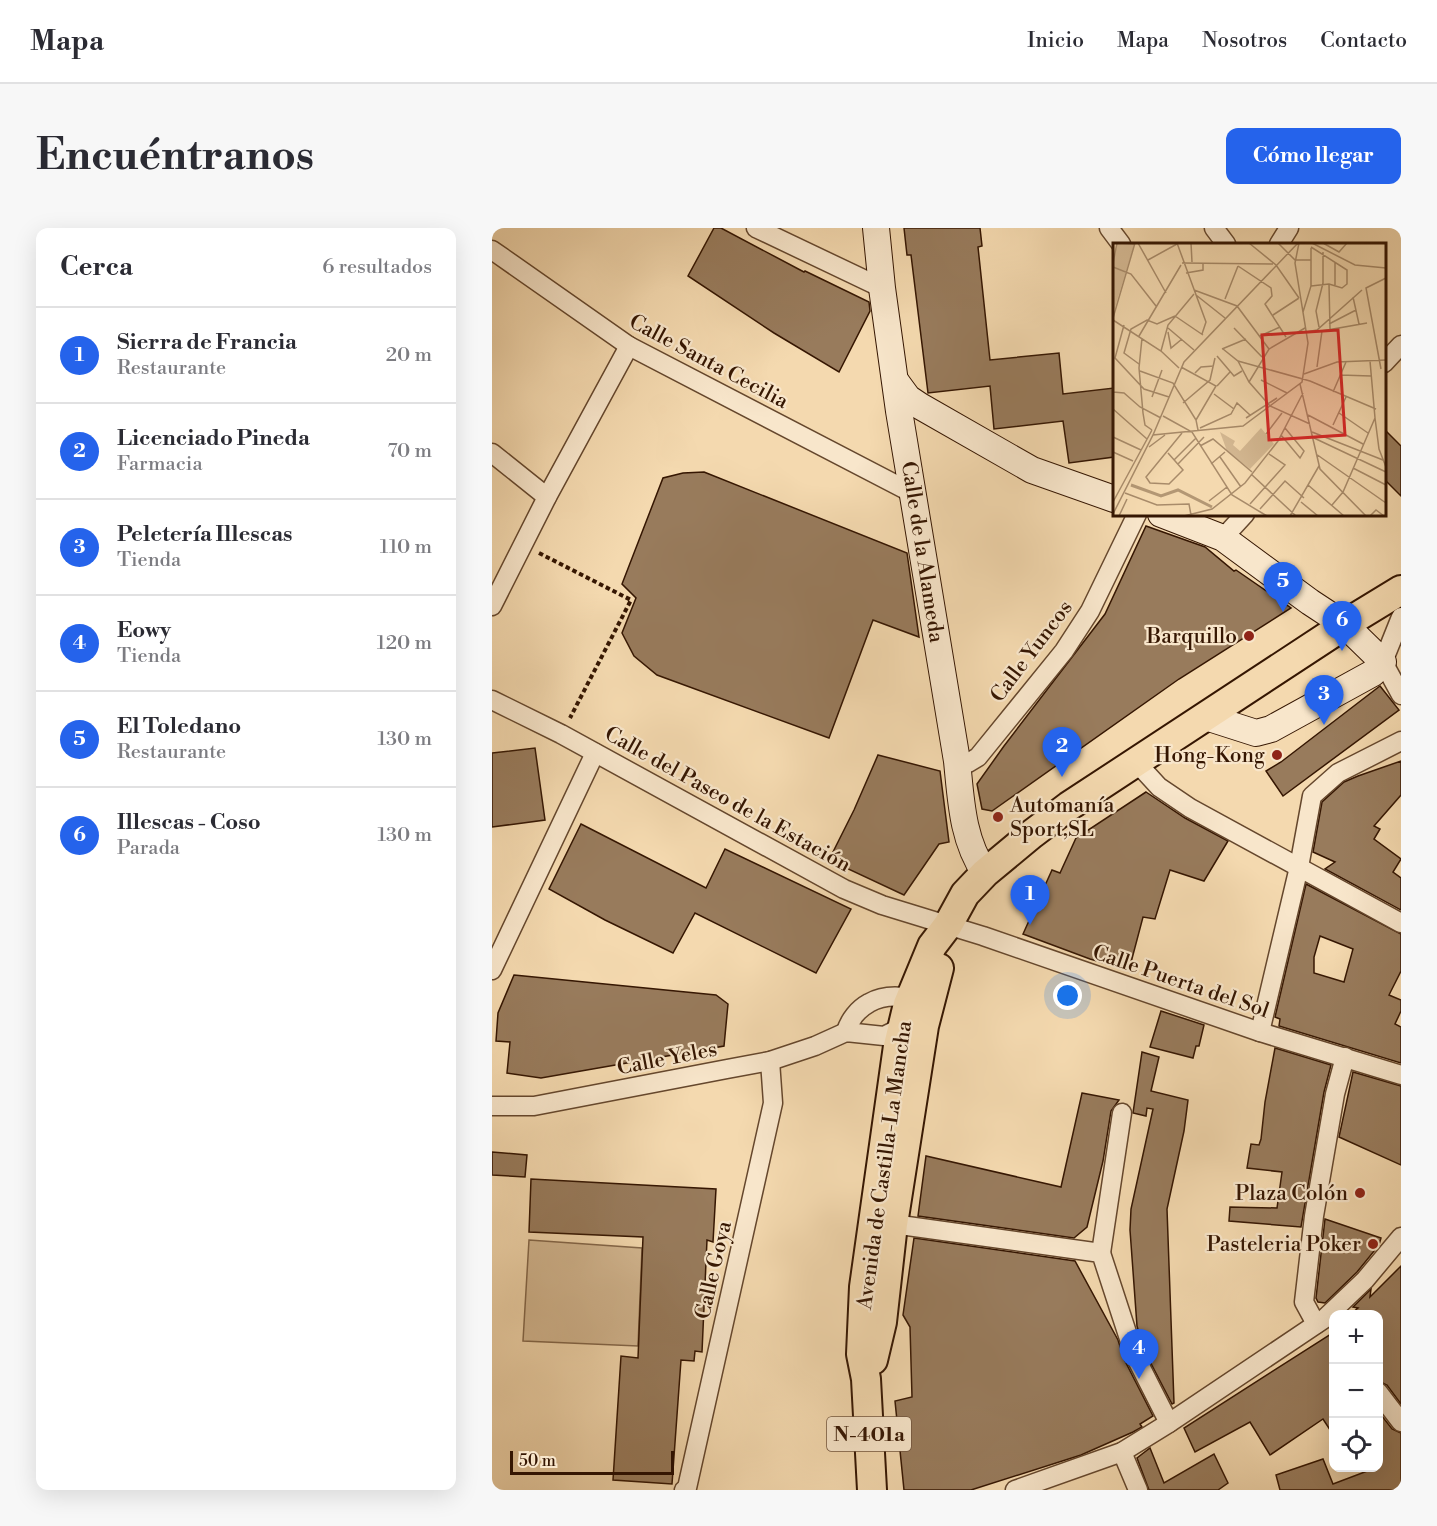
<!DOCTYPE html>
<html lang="es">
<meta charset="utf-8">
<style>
body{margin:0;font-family:"Libre Bodoni",serif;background:#f7f7f7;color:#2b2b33}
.controls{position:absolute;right:18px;bottom:18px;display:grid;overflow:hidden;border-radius:12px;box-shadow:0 6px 24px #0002}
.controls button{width:54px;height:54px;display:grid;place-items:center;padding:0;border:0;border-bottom:2px solid #e1e1e2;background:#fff;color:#2b2b33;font:30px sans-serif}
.scale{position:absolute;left:18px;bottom:15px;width:164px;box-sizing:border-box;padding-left:6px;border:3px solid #351602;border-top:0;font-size:16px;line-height:21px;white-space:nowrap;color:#351602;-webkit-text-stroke:4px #f8e6cb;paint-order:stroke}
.you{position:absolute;left:576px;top:768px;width:21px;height:21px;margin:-15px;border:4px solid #fff;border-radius:50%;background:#1a73e8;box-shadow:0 0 0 9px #1a73e833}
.badge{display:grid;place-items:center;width:39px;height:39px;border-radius:50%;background:#2563eb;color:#fff;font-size:20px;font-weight:700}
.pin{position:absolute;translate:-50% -50px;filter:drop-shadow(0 2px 3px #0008)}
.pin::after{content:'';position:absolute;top:32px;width:21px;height:18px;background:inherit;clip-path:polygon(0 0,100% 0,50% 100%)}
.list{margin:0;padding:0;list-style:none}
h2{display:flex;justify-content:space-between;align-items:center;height:78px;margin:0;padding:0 24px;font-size:26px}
h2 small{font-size:20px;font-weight:400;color:#7c7c81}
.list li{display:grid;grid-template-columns:39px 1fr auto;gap:18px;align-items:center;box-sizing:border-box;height:96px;padding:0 24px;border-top:2px solid #e1e1e2}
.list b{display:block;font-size:22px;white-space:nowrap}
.list p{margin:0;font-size:20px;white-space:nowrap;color:#7c7c81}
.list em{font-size:20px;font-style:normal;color:#7c7c81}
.icon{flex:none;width:33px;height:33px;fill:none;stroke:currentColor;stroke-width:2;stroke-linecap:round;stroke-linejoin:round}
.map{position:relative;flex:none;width:909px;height:1262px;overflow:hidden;border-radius:12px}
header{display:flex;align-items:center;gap:36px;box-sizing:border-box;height:84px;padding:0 30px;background:#fff;border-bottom:2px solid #e1e1e2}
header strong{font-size:28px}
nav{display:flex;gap:33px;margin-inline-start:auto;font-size:21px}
.intro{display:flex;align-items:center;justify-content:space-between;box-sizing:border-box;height:144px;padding:0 36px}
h1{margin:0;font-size:42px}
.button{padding:15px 27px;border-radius:12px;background:#2563eb;color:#fff;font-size:21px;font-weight:700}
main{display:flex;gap:36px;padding:0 36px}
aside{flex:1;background:#fff;border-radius:12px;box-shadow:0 6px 24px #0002}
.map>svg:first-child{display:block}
</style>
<header>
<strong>Mapa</strong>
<nav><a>Inicio</a><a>Mapa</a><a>Nosotros</a><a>Contacto</a></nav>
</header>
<div class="intro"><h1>Encuéntranos</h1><a class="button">Cómo llegar</a></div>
<main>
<aside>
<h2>Cerca<small>6 resultados</small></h2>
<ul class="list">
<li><span class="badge">1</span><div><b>Sierra de Francia</b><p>Restaurante</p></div><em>20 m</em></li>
<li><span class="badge">2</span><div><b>Licenciado Pineda</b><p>Farmacia</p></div><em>70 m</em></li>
<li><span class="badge">3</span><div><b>Peletería Illescas</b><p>Tienda</p></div><em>110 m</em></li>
<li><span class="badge">4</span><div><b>Eowy</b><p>Tienda</p></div><em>120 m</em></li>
<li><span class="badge">5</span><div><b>El Toledano</b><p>Restaurante</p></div><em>130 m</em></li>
<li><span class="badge">6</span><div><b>Illescas - Coso</b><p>Parada</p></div><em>130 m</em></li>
</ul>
</aside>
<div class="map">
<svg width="909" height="1262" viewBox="0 0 909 1262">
<rect width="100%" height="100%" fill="#f4d9af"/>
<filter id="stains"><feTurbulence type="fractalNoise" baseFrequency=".00333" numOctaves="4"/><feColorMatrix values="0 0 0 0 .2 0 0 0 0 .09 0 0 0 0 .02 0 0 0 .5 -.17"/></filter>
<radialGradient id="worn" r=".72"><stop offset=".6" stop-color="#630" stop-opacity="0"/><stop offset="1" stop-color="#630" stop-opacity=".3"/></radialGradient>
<path fill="#d4b892" stroke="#84674a" stroke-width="1.5" d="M37,1012L150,1020L146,1118L31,1113Z"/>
<g fill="#987b5c" stroke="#351602" stroke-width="1.5" fill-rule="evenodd">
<path d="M222,0H229L312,44L313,43L377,74L378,83L347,144L282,105L196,48Z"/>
<path d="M412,0H488L490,18L486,19L498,132L567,125L571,166L622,160V229L577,235L571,193L502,201L498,158L436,165L419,27H415Z"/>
<path d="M892,201L909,218V268L892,251Z"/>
<path d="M212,244L415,325L427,409L381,392L337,510L165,447L142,428L130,405L144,370L130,356L171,250L191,245Z"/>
<path d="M654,298L713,319L742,343L744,342L799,380L687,451L500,583L490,581L485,556L512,518L613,386Z"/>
<path d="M888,458L907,482L791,568L774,543L789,534Z"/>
<path d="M43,520L53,592L0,599V525Z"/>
<path d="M386,527L448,543L457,614L447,616L412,667L337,632L362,582Z"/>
<path d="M909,533V567L882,598L888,601L882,611L909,631L901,644L909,650V682L833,641L843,634L821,624L830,574L852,554L866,548Z"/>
<path d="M654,564L693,590L736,613L712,653L678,642L663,691L651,689L637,742L598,731L531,706L560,642L568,645L584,610Z"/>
<path d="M89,596L214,660L233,621L359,681L324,745L203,685L181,725L113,692L57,661Z"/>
<path d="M814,656L909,706V743L897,767L909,772V783L903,796L909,799V835L787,798L788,791L783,789ZM828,708L861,721L852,754L822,745V729Z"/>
<path d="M22,747L224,767L236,776L232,818L49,850L15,845L18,814L4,813L6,785Z"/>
<path d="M669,783L712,797L707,818H704L701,830L658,819Z"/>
<path d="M783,820L839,837L832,864L809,999L737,993L738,979L785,980L790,944L755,940L759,916L767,917L769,911L773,874Z"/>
<path d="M650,824L667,829L659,863L696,872L692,903L675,981L682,1175L680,1176L652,1122L645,1098L638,1002L639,981L661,881L655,880L654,888L641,885Z"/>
<path d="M861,844L909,858V937L847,909Z"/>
<path d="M590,865L627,872L619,883L611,933L595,999L582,1010L426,988L434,928L569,959Z"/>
<path d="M0,924L35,927L33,949L0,947Z"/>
<path d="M39,951L224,961L221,1014L215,1012L210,1124L203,1123L202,1133L189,1132L180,1256L121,1252L129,1128L146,1130L151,1009L37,1004Z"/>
<path d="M833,991L889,1010L887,1017L865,1044L833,1075L826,1074L824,1070Z"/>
<path d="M422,1010L583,1033L626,1112L632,1131L661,1188L648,1196L650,1199L641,1204L589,1227L479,1262H412L403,1173L420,1169L418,1099L411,1087Z"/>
<path d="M909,1038V1176L895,1157L886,1153V1086H859L866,1080L861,1079L879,1061L878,1069Z"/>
<path d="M842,1104V1208L831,1191L778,1227L758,1194L703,1224L692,1200Z"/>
<path d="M886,1183L900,1201L909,1205V1262H788L784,1247L831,1231L841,1256L886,1239Z"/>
<path d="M658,1220L672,1255L722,1226L736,1255L726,1262H657L645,1230Z"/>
</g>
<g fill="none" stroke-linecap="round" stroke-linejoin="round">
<g stroke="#65472d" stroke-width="21">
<g id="street">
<path d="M264,0L390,60"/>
<path d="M617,0L629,16"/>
<path d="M722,0L734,16"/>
<path d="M787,16L797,0"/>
<path d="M0,22L137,118L422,266"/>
<path d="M892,135L909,117"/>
<path d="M0,225L55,269"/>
<path d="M731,310L753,286"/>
<path d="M0,378L55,269L137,118"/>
<path d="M891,434L909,389"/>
<path d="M891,434L909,467"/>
<path d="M0,472L69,506L352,661L390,677L491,708L768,804L909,847"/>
<path d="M465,533L476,535L486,529L572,423L598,383L645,286"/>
<path d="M644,534L667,559L698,580L909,695"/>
<path d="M0,742L103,525"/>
<path d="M354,804C357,792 366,781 377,775C389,768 419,763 423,780"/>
<path d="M768,804L807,639L820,568L846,545L909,513"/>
<path d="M0,878H42L235,841L278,833L323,818L354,804L392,808L414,797"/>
<path d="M401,996L609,1025L642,1126L677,1195"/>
<path d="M609,1025L630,885"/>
<path d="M824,1096L812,1074L822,988L843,866L853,829"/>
<path d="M886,1164L909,1194"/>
<path d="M630,1224L646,1262"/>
<path d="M192,1262L195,1260L281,875L278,833"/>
<path d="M523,1262L630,1224L677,1195L832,1091L873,1052L909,1009"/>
</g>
</g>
<g stroke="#351602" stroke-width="28">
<g id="secondary">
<path d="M384,0L390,60L407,183L465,533C469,572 470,611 493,645"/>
<path d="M405,155L416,170L428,178L540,242L622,271"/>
<path d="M669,286L731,310L818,374L853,397L891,434L881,445L779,501L764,505L714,489"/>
</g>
</g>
<g stroke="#351602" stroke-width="32">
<g id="primary">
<path d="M381,1132L390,1094L401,996L432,798L447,740"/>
<path d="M380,1262L374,1151L369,1126L372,1059L406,818L416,776L440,718L456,697L473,666L493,645L540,606L577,578L868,387L909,362"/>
</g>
</g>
<path stroke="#351602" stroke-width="4" stroke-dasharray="4.5 3" stroke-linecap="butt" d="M47,325L139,372L78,490"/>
<use href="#street" stroke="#f8e6cb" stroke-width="18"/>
<use href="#secondary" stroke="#f8e6cb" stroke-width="26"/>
<use href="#primary" stroke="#f4d9af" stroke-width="28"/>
</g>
<g fill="#8f2418" stroke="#f8e6cb" stroke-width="2">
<circle cx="757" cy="408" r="6"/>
<circle cx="785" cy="527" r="6"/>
<circle cx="506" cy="589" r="6"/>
<circle cx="868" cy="965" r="6"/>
<circle cx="881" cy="1016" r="6"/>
</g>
<g text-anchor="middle" stroke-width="4.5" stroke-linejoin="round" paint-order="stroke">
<rect fill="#f8e6cb" stroke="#70543e" stroke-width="1.5" x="335" y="1189" width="84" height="34" rx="4.5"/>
<g font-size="20" font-weight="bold" fill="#351602">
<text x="377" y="1213">N-401a</text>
</g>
<g font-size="21" fill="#351602" stroke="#f8e6cb">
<text transform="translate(217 133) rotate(28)" y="7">Calle Santa Cecilia</text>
<text transform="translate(431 324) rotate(81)" y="7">Calle de la Alameda</text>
<text transform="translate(539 423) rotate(-53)" y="7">Calle Yuncos</text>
<text transform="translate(236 571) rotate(29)" y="7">Calle del Paseo de la Estación</text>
<text transform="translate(689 753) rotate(19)" y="7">Calle Puerta del Sol</text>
<text transform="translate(175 830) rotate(-11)" y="7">Calle Yeles</text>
<text transform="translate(392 937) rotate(-82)" y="7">Avenida de Castilla-La Mancha</text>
<text transform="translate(221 1042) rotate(-77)" y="7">Calle Goya</text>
</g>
<g font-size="21" fill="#351602" stroke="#f8e6cb" text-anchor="end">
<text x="745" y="415">Barquillo</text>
<text x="773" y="534">Hong-Kong</text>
<text x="518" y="584" text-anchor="start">Automanía<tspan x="518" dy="24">Sport,SL</tspan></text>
<text x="856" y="972">Plaza Colón</text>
<text x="869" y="1023">Pasteleria Poker</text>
</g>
</g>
<g transform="translate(621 15)">
<rect width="273" height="273" fill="#f4d9af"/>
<path d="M4,1L21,2L0,71V23ZM148,185L161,201L137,226L114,208L107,189L122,198L120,202L127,208Z" fill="#d4b892"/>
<path fill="none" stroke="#b39774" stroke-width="3" d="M18,242L48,253L65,247L99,264"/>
<path fill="none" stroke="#a88b6a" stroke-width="1.5" d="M4,0L22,1M25,0L53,50M64,0L93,79L89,91M78,0L79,19M136,0L163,22L186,55M165,0L182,17H198M199,0L242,22L273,25M210,0L226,9L234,0M198,4L234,27V41L229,45L216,41L198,43M35,17L64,1M222,19V42M0,20L4,0M69,20L160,21M125,23L158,45L159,53L152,61L173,94M0,24L18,31L43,63M73,30L90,27V20M216,41L217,86M81,47L124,63L156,106M83,52L112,75M240,54L246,81M112,56L125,23M190,69L198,43V5M160,72L186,55M62,73L90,92M0,75L22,0M0,77L48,108L66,125M216,81L243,67M11,82L2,115L31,146L56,154M206,84L203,68L210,40V9M55,85L81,107M121,85L149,114M55,89L58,105L69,96M193,89L204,87L249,47M26,93L68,22M147,93L167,84M29,95L26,125L30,170L32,182L39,187M109,106L133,96M110,106L125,118L197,138L263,166M48,108L55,82L81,51M104,113L121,133L129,128M125,118L136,139L157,163L197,181M26,121L11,110L18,86L34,77L44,81L62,73M68,124L103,143L83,177L85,187M204,124L209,88L254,80M268,126L253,45L273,35M0,127V154M27,128L60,140L83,177M82,130L88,124L101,123M191,131L224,119L273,117M227,132L258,133M148,137L174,150M136,139L156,106L192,85M187,141L207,226L253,273M104,143L117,129M0,149L11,150L27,164L48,175M220,149L233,119M101,151L121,166M39,154L49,127M70,160L97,137L102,115M0,166L34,196M226,170L255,190M195,172L250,201M50,173L79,189L119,252L154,273M133,175L164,155M262,175L266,206L273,224M220,182L233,154M87,185L118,171L124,160L137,172M199,189L270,217M153,191L169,170M40,192L71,119L185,0M168,192L187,215L191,208L172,185M0,194L28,207M201,195L273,229M87,203L100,196L139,229M36,204L52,192M0,209L20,218M55,210L70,227L56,241L37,240L33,234L69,190M203,211L273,260M107,214L128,244M61,217L83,195M65,221L91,194M98,221L112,209M240,225L273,242M138,231L183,273M195,242L231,273M12,250L44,262L76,261L78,272M96,258L114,244M0,259L39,187M188,259L205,273M137,261L172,222L156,211M219,262L230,249L262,175L257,118M147,266L172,238L191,255M0,271L40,192L130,183L189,139L195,100L182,20L186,0M6,273L14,256M71,273L99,266L132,240L165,198L190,150M177,273L206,223M257,273L263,267L271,273"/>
<path fill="#d62828" fill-opacity="0.15" stroke="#d62828" stroke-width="3" d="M225,87L232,192L156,197L149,92Z"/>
<rect width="273" height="273" fill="none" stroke="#351602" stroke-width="3"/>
</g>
<rect width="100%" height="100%" filter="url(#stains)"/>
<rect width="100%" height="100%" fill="url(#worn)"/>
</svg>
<div class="controls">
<button>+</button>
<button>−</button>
<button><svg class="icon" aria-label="locate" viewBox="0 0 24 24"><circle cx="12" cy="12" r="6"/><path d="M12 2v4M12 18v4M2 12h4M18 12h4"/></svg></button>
</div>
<div class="scale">50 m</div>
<div class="you"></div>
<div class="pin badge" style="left:538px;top:697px">1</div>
<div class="pin badge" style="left:570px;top:549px">2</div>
<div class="pin badge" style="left:832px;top:497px">3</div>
<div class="pin badge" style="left:647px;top:1151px">4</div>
<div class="pin badge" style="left:791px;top:384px">5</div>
<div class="pin badge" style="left:850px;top:423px">6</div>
</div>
</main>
